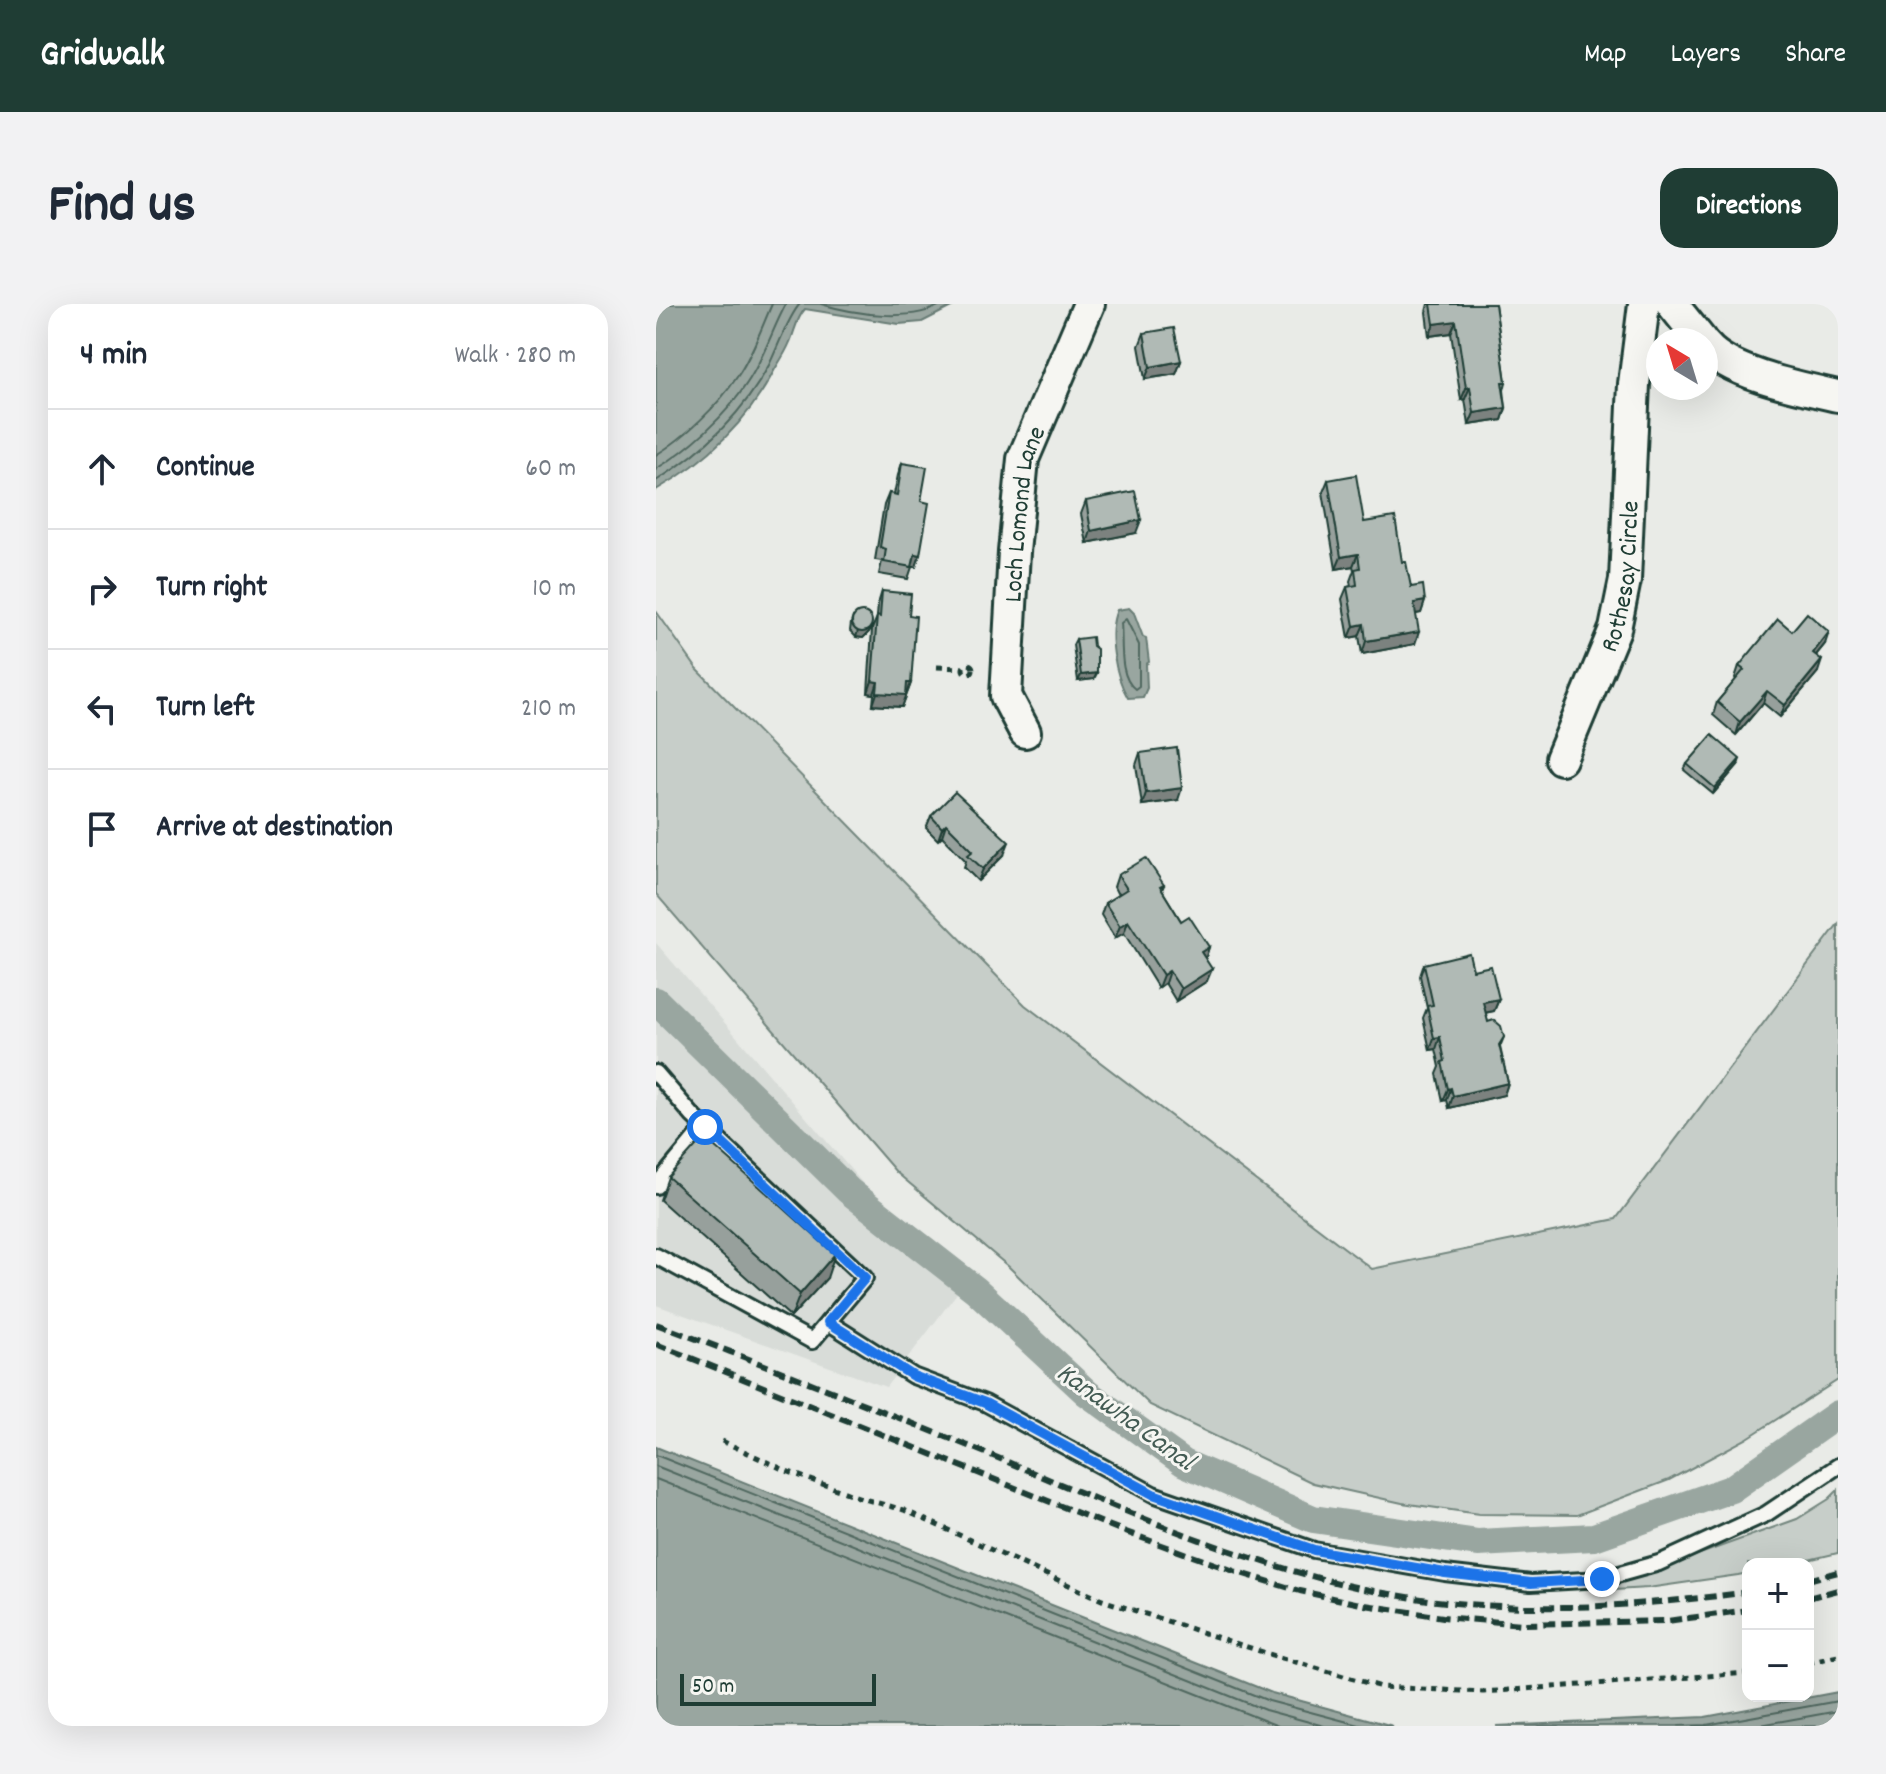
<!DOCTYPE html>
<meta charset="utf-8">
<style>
body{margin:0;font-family:Dekko,sans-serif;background:#f2f2f3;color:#1f2937}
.controls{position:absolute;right:24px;bottom:24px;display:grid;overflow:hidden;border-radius:16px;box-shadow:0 8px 32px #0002}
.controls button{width:72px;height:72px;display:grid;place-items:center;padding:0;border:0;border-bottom:2px solid #e0e1e3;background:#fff;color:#1f2937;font:40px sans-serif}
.compass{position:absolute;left:990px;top:24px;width:72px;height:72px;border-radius:50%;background:#fff;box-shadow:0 8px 32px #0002;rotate:322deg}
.scale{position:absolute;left:24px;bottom:20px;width:196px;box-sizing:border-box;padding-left:8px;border:4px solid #1f3d34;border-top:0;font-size:22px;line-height:28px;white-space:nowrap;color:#1f3d34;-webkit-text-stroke:6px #f6f6f2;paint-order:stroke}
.stop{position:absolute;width:24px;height:24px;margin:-18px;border:6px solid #1a73e8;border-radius:50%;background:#fff}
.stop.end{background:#1a73e8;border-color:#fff;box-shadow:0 2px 8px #0008}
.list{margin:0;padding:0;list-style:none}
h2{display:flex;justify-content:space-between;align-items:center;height:104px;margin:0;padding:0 32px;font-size:34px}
h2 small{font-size:26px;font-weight:400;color:#747a83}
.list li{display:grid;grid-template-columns:52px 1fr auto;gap:24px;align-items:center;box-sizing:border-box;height:120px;padding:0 32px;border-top:2px solid #e0e1e3}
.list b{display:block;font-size:30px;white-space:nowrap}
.list em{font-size:26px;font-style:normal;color:#747a83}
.icon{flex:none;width:44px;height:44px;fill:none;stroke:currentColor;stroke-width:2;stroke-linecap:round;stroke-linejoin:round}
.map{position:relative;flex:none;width:1182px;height:1422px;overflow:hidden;border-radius:24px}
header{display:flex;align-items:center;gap:48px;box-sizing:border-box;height:112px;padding:0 40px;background:#1f3d34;color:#fff}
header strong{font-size:38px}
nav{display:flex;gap:44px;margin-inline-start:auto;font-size:28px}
.intro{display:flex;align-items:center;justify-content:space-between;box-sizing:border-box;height:192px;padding:0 48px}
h1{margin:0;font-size:56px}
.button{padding:20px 36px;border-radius:24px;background:#1f3d34;color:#fff;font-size:28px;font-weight:700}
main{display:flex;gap:48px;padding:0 48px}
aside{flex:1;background:#fff;border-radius:24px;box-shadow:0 8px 32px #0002}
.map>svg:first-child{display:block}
</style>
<header>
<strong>Gridwalk</strong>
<nav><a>Map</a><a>Layers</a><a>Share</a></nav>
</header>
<div class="intro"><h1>Find us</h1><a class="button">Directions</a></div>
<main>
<aside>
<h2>4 min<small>Walk · 280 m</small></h2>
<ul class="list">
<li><svg class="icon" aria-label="ahead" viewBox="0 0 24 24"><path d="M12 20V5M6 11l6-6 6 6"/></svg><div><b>Continue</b></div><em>60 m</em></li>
<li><svg class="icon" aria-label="right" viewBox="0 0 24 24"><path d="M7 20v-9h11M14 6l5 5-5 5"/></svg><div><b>Turn right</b></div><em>10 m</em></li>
<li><svg class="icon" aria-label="left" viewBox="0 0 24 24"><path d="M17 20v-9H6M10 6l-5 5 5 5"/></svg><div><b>Turn left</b></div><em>210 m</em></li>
<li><svg class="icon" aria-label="arrive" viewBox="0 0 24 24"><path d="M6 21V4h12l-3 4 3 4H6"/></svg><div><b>Arrive at destination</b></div></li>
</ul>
</aside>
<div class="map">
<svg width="1182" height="1422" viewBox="0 0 1182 1422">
<rect width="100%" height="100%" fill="#e9ebe7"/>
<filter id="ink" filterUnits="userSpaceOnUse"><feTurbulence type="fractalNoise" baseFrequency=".0125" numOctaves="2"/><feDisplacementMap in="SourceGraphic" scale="16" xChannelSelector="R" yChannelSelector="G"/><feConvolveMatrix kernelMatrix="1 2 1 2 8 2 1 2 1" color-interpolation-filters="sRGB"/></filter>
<g filter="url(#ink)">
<path fill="#d8dcd8" d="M0,639L301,989L230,1083L0,1001Z"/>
<g fill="#c7cec9" stroke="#73867e" stroke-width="2">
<path d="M0,307L41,365L369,701L716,965L960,915L1182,620V1076L1090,1135L1013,1176L921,1211L823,1210L746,1199L657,1179L494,1101L353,963L240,868L0,590Z"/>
<path d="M1182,1186V1249L1135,1260H1092V1269L1082,1271L992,1284L941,1287L1141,1215L1173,1195Z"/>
</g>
<g fill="#99a6a0" stroke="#687c75" stroke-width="2">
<path d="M0,0H301L266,18L243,20L149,5C140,15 139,27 134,38C130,48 124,57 119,65C93,116 50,158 0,186Z"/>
<path d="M473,304L478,309L487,333L490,334L493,358L490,360L491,384L487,393L472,394C459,372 451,329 461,306Z"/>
<path d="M0,1143L616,1389L737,1422H0Z"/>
<path d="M1182,1388V1422H840L1049,1413Z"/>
</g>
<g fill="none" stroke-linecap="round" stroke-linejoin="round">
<g stroke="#50675f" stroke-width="2">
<path d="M165,0C198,10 256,19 286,0"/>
<path d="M0,151C29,133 62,102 81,73C96,51 105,25 116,0"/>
<path d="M0,165C32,146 71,111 91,79C108,54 116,26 130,0"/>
<path d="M0,177C46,148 87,110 113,61C121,45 133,11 144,0"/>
<path d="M470,315L483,341V382L479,385C462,372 467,339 465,319Z"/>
<path d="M0,1151L613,1397L707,1422"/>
<path d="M0,1162L609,1406L668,1422"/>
<path d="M0,1175L622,1422"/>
<path d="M1023,1422L1050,1421L1182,1397"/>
<path d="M1099,1422L1182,1407"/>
</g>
<path stroke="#99a6a0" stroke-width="28" d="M0,697L193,887L320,986L431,1089L528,1159L657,1215L822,1239L938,1233L1075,1185L1182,1110"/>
<g stroke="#1f3d34" stroke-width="20">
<g id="lane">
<path d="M0,769L37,812L209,974L156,1037L0,952"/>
<path d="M0,882L49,823"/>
<path d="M172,1018L257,1072L329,1099L497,1190L658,1246L789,1269L875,1279L946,1275L1003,1259L1110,1210L1182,1162"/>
</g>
</g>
<g stroke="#1f3d34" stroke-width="36">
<g id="street">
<path d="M1016,0L1045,36"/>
<path d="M1050,42C1073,70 1146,84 1182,92"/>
<path id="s1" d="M369,428L350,392L358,248L367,155L433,0"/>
<path id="s2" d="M905,455L959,325L969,276L978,80L988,0"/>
</g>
</g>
<g stroke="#1f3d34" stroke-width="5" stroke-dasharray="6 6" stroke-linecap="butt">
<circle cx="312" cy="365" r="5"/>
<path d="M281,363L307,364"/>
<path d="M66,1137L133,1168L208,1195L248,1206L446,1296L616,1351L725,1383L827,1388L1092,1369"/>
<path d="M1152,1359L1182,1352"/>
</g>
<use href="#lane" stroke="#f6f6f2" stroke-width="14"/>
<use href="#street" stroke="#f6f6f2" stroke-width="30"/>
<g stroke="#1f3d34" stroke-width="6" stroke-dasharray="12 6" stroke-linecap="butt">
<path d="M0,1020C119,1064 237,1111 354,1159C471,1208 589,1260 713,1286C838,1312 967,1305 1092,1288"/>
<path d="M0,1040L467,1227L578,1267L644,1287L709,1301L787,1313L866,1320L1011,1317L1092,1306"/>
<path d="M1152,1276L1182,1268"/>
<path d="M1152,1294L1182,1286"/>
</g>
</g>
<g fill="#97a09c" stroke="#1f3d34" stroke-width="2">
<path d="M772,0H839L850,78L848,86L850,104L846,116L813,121L809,95L805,96L795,29L773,32L770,8Z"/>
<path d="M488,29L525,57L520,70L489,75L483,42Z"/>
<path d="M246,159L265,197L260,263H256L252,275L223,270L226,257L219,256L228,201L233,189L238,190L242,171Z"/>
<path d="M672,176L708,218L746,258L755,283L769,297L765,309L760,310L759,340L706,350L703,332L693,334L686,295L691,283L695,282L694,277L698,266L697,262L680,265L667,188Z"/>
<path d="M430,197L480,229L431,239L425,210Z"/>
<path d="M226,287L253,311L255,379L246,403L217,401L218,390L212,389L216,325L221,313L222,300Z"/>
<path d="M197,313L216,322L213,328L207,334L200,333L194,327L195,319Z"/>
<path d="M1136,327L1169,340L1160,351L1162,368L1124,413L1107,399L1080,431L1057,411L1061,398L1080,376L1079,374L1083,362Z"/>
<path d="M420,335L438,375L422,377L417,341Z"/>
<path d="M484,449L522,496L486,501L480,461Z"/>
<path d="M1031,460L1082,461L1057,490L1028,466Z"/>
<path d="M275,512L348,551L322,577L308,563L310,557L286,532L282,536L270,524Z"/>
<path d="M462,571L508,581L506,586L525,617L553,643L549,655L551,677L520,697L509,679L502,684L468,629L459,634L445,611L449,599L462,591L458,583Z"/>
<path d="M768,660L817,666L843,695L838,707L829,709L832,718L848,733L844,743L852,779L848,791L793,804L791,796L787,797L781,770L784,763L780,745L774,746L767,714L771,704L764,672Z"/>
<path d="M12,873L171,974L135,1013L4,896Z"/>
</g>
<g fill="#7b827f" stroke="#1f3d34" stroke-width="2">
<path d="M800,17L795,29L773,32L778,20Z"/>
<path d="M525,57L520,70L489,75L494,63Z"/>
<path d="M814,83L809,95L805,96L810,84Z"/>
<path d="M850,104L846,116L813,121L818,109Z"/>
<path d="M485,216L480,229L431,239L435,227Z"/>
<path d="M259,250L264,251L260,263H254Z"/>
<path d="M702,250L697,262L680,265L685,253Z"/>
<path d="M769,297L765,309L753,311L758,299Z"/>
<path d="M708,320L703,332L693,334L698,322Z"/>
<path d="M216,322L213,328L207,334L200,333L202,327Z"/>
<path d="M763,328L759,340L706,350L710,337Z"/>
<path d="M1173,328L1169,340L1152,361L1157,349Z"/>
<path d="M1166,356L1162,368L1124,413L1129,401Z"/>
<path d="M441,369L438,375L422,377L425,371Z"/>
<path d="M216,377L222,378L218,390L212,389Z"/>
<path d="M251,379H255L246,403L217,401L221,389Z"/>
<path d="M1111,387L1107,399L1080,431L1084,418Z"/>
<path d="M1084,455L1082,461L1057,490L1059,484Z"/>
<path d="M526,484L522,496L486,501L490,489Z"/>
<path d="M290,520L286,532L282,536L286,524Z"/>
<path d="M353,538L348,551L322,577L327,565Z"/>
<path d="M472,617L468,629L459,634L464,622Z"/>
<path d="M553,643L549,656L545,648Z"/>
<path d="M556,665L551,677L520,697L525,685Z"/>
<path d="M513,667L509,679L502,684L507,671Z"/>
<path d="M843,695L838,707L822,710L827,698Z"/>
<path d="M784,733L780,745L774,746L778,734Z"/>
<path d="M852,779L848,791L793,804L797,792Z"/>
<path d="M795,784L791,796L787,797L792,785Z"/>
<path d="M179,950L171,974L135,1013L144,990Z"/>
</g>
<g fill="#b0bab5" stroke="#1f3d34" stroke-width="2">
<path d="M775,0H839L850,78H846L850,104L818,109L814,83L810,84L800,17L778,20Z"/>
<path d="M518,24L525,57L494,63L488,29Z"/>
<path d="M246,159L271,163L265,197L273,199L264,251L259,250L256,263L228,258L230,245L224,243L233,189L241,191Z"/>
<path d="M700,171L708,218L739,213L746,258H750L755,283L767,281L769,297L758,299L763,328L710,337L708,320L698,322L691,283L701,281L699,265L704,264L702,250L685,253L672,176Z"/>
<path d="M479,187L485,216L435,227L430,197Z"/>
<path d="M226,287L255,290L253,311L260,312L255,379H251L250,391L221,389L222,378L216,377L221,312L224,313Z"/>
<circle cx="206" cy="318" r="10"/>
<path d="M1151,309L1173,328L1157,349L1166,356L1129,401L1111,387L1084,418L1061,398L1088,366L1083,362L1122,315L1136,327Z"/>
<path d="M436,333L437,342L441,345V369L425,371L420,335Z"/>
<path d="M1056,431L1084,455L1059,484L1031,460Z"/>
<path d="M521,444L526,484L490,489L484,449Z"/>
<path d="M299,488L353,538L327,565L312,551L317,547L290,520L286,524L275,512Z"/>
<path d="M490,554L508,581L504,583L525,617L533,612L553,643L545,648L556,665L525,685L513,667L507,671L472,617L464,622L449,599L471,585L462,571Z"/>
<path d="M813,649L817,666L835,662L843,695L827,698L832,718L838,716L845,722L848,733L843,741L852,779L797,792L795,784L792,785L786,758L789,757L784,733L778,734L771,702L777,701L768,660Z"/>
<path d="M48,833L179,950L144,990L12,873Z"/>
</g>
</g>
<g fill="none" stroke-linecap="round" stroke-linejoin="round" filter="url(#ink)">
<path stroke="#1a73e8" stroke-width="10" d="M49,823L209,974L172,1018L257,1072L329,1099L497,1190L658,1246L789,1269L875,1279L946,1275"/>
</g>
<g text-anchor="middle" stroke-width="6" stroke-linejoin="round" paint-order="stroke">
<g font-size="26" fill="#1f3d34" stroke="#f6f6f2">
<text dy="9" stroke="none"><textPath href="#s1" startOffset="224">Loch Lomond Lane</textPath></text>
<text dy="9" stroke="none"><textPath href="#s2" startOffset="194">Rothesay Circle</textPath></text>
</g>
<g font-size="28" font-style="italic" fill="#445c54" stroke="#f6f6f2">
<text transform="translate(471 1111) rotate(36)" y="10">Kanawha Canal</text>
</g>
</g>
</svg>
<div class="controls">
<button>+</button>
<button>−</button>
</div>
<svg class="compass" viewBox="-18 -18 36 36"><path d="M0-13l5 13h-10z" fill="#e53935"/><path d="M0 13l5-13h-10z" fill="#747a83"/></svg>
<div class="scale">50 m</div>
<div class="stop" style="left:49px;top:823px"></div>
<div class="stop end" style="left:946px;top:1275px"></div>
</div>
</main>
